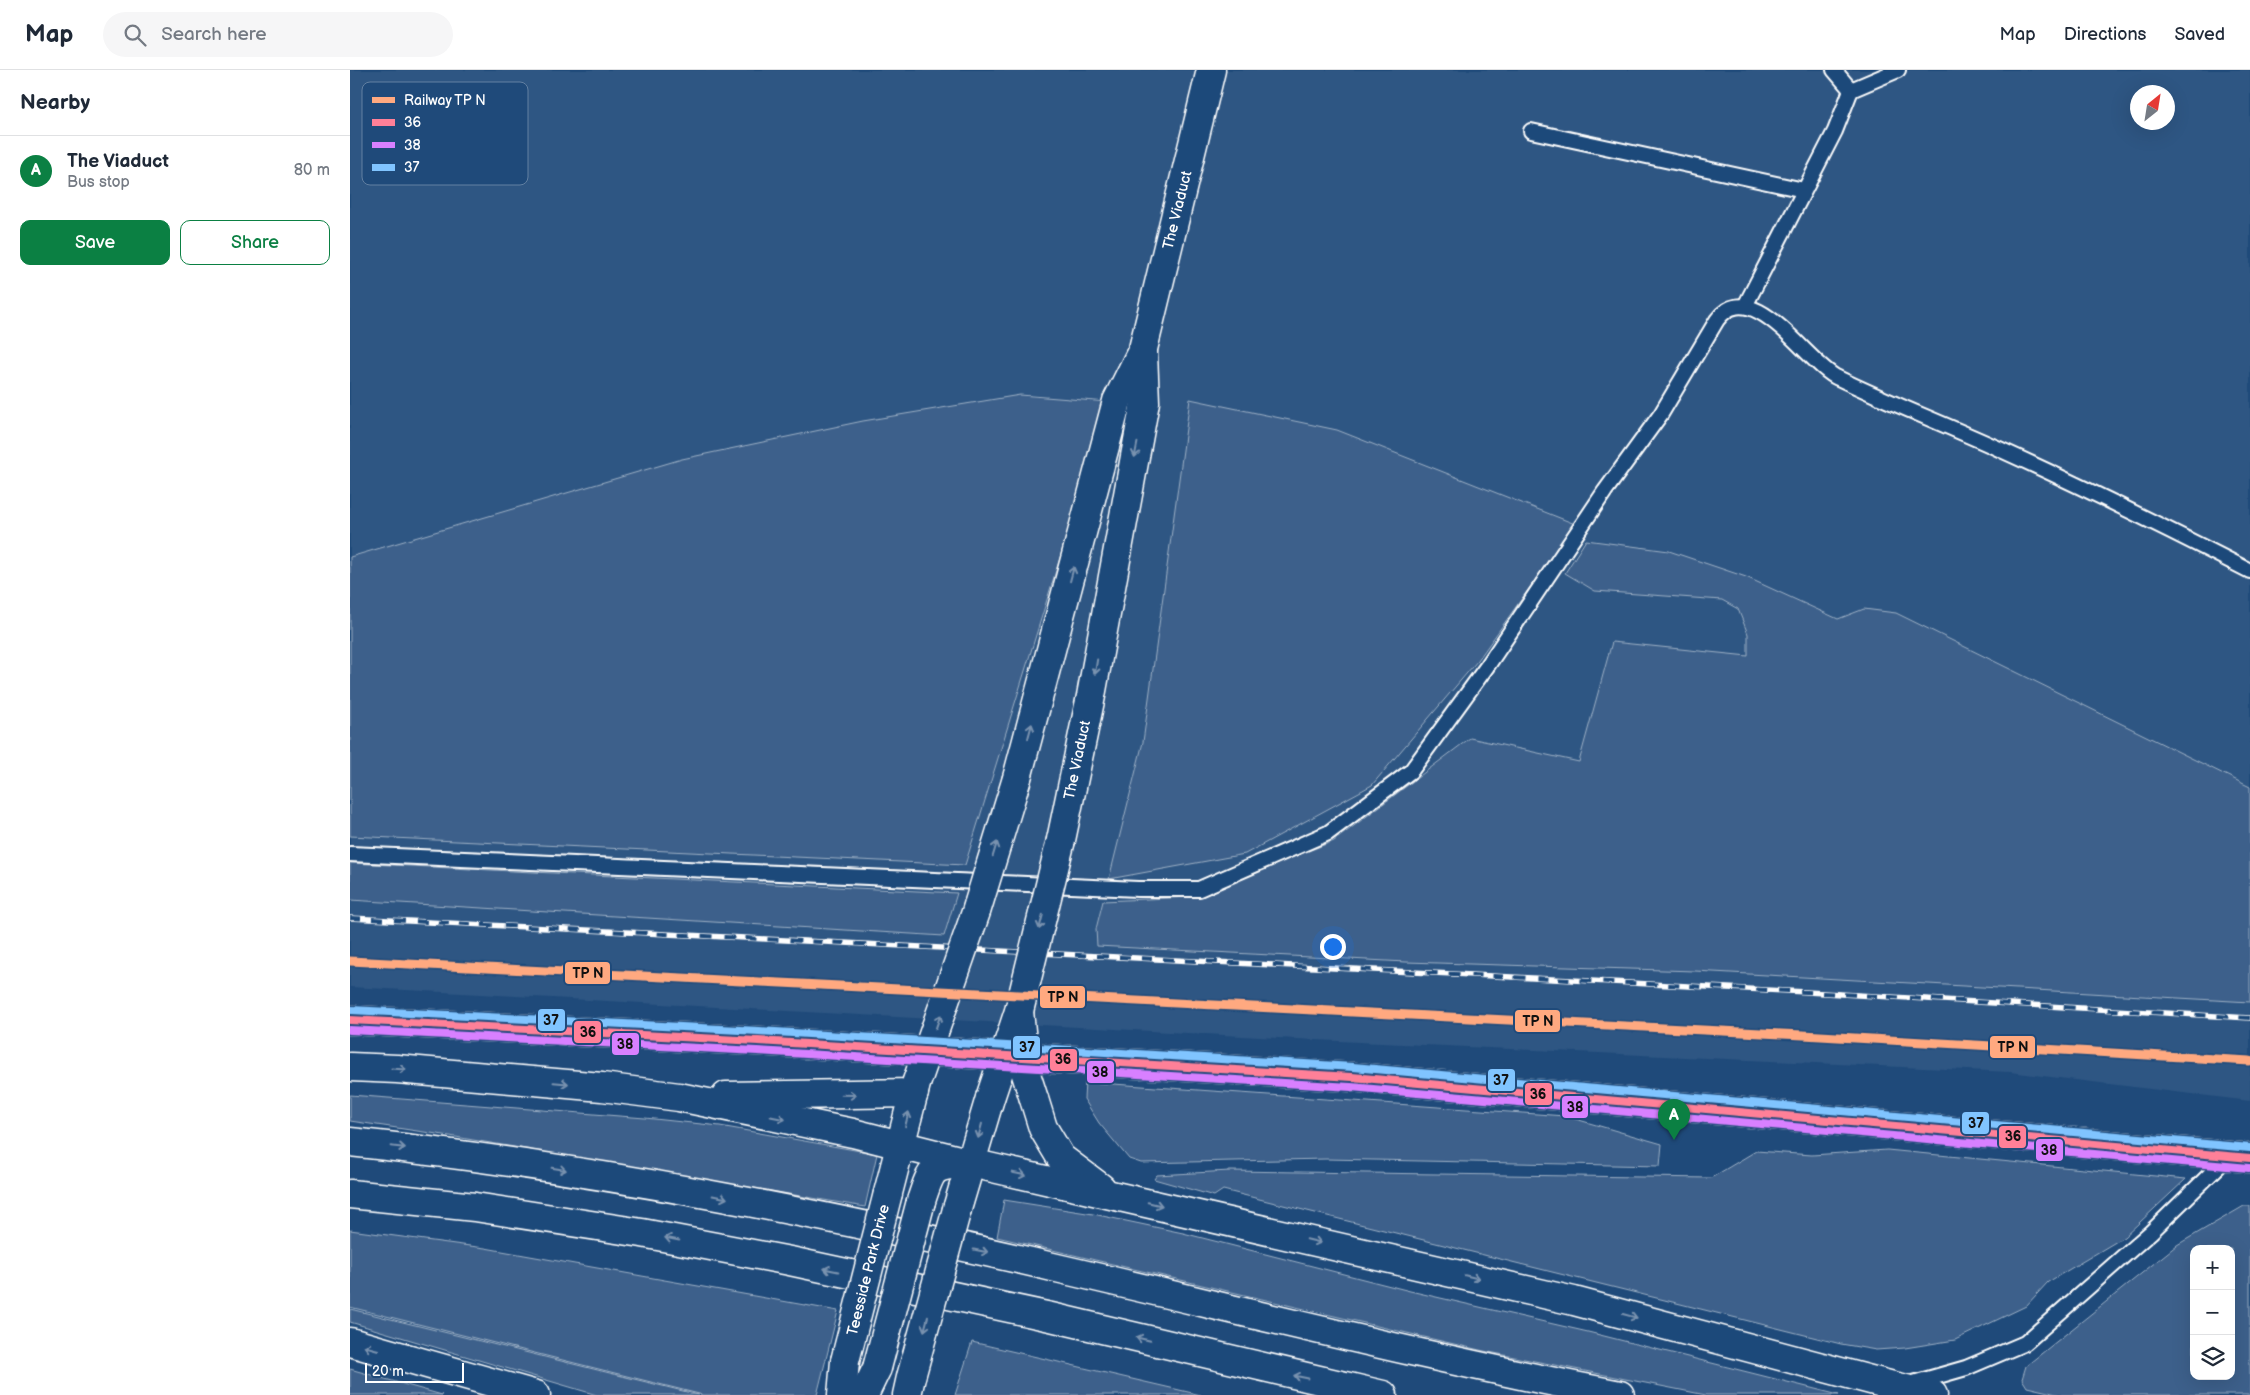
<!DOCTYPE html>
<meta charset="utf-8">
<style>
body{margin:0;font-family:"Balsamiq Sans",sans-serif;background:#f6f6f7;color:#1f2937}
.controls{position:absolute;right:15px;bottom:15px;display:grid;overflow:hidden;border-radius:10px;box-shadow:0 5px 20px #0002}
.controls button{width:45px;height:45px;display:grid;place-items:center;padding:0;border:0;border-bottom:1px solid #e0e1e3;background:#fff;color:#1f2937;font:25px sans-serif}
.compass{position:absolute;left:1780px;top:15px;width:45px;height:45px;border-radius:50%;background:#fff;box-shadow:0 5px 20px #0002;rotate:30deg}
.scale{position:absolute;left:15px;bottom:12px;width:99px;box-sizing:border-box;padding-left:5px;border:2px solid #fff;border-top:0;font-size:14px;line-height:18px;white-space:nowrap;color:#fff;-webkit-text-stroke:4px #1f4a7a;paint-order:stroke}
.you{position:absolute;left:982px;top:876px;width:18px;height:18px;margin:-12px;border:4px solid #fff;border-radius:50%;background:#1a73e8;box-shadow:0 0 0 8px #1a73e833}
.badge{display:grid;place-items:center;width:32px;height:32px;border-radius:50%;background:#0b8043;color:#fff;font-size:16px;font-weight:700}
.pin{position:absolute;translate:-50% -41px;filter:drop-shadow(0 1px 2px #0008)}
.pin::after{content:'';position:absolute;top:26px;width:18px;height:15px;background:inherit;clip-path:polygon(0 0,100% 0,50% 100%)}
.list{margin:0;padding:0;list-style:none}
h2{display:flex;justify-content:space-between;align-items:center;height:65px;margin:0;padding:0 20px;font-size:21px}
h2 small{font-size:16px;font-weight:400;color:#747a83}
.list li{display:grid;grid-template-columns:32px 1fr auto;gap:15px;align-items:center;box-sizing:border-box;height:70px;padding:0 20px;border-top:1px solid #e0e1e3}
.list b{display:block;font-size:19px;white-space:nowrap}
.list p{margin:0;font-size:16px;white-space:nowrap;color:#747a83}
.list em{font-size:16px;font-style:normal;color:#747a83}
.actions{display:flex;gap:10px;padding:15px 20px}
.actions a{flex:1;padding:11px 0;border:1px solid #0b8043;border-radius:10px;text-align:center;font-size:18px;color:#0b8043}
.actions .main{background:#0b8043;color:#fff}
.icon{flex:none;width:28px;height:28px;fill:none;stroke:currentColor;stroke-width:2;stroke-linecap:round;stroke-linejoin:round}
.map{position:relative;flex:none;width:1900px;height:1325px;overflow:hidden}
header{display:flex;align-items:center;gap:30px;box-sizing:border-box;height:70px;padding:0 25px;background:#fff;border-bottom:1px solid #e0e1e3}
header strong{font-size:24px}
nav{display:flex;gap:28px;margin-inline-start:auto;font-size:18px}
.search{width:350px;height:45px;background:#f6f6f7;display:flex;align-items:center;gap:12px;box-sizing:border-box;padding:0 18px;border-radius:28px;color:#747a83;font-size:19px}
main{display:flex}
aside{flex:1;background:#fff}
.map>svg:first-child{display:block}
</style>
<header>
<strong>Map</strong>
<div class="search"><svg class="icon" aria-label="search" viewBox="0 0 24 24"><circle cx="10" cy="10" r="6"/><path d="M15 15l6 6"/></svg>Search here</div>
<nav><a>Map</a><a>Directions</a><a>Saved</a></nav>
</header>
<main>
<aside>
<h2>Nearby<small></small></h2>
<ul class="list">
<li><span class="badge">A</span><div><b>The Viaduct</b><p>Bus stop</p></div><em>80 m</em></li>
</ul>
<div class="actions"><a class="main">Save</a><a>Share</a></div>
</aside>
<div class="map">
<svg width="1900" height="1325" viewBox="0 0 1900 1325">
<rect width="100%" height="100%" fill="#1f4a7a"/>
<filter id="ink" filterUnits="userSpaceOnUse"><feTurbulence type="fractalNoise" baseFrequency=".02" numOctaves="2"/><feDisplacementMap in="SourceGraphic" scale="10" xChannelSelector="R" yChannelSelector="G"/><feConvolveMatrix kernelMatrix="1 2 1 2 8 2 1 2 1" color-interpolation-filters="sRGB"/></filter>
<g filter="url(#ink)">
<path fill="#2e5683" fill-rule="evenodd" d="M0,0H1900V1031L1660,1002L966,970L0,917ZM1788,22H1818V52H1788Z"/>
<g fill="#3c618b" stroke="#9eb0c5" fill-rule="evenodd">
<path d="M670,325L758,332L615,795L0,766V487L332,389L513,351Z"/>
<path d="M840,329L987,360L1225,454L1128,590L1022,715L895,784L759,809L793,672Z"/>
<path d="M1236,470L1319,481L1396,507L1488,549L1514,539L1546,543L1900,717V932L1345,901L1056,892L747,876L746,859L753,831L841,827L984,771L1120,668L1229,692L1262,572L1398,586V564L1388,539L1372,530L1245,521L1215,503Z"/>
<path d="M0,793L607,823L594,866L0,830Z"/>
<path d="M735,1012L1215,1046L1312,1074L1310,1096L976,1089L791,1093L779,1089L749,1053L734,1029Z"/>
<path d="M0,1025L295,1048L370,1056L527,1084L515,1137L94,1065L0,1051Z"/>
<path d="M1537,1080L1836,1109L1774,1167L1698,1212L1676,1236L1605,1270L1555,1278L1526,1280L1491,1274L873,1120L864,1126L804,1109L807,1105L880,1101L1361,1108L1406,1081L1462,1085Z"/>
<path d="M654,1130L743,1144L833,1163L1060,1221L1238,1262L1489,1325H1356L1134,1281L647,1167Z"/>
<path d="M1894,1136H1900V1325H1711L1677,1317L1672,1309L1676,1296L1827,1175ZM1844,1179H1881V1306H1844Z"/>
<path d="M0,1160L135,1178L488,1241L467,1325H353L0,1237Z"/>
<path d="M0,1239L349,1325H247L0,1252Z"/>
<path d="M622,1272L851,1325H605Z"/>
<path d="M0,1299L92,1325H0Z"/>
</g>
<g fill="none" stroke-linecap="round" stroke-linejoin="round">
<g stroke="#fff" stroke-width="18">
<g id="lane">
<path d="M1501,20L1548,0"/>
<path d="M1181,61L1454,120"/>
<path d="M1395,236L1485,61L1501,20L1484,0"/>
<path d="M0,784L788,819H849L978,763L1061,701L1138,595L1255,421L1311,344L1367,250C1402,202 1458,295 1488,308C1540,333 1594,354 1647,378C1733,417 1816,458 1900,501"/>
<path d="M1560,1314L1616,1298L1675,1273L1801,1162L1878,1087"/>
</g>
</g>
<g stroke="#fff" stroke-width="31">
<g id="secondary">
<path d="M667,708L767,331L793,279L861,0"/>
<path d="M711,770L741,626L795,332L793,283"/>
<path d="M0,950L408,971L1002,1007L1900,1088"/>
<path d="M550,1075L621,1093"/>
<path d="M538,1123L566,1014"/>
<path d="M571,1131C582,1097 582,1096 618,1093"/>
<path d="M607,1139L640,1028"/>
<path d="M492,1325L495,1291"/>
<path d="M514,1325L527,1298"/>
<path d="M557,1325L561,1307"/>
</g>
</g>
<g stroke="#fff" stroke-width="31">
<g id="highway">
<path d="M0,997L47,999L252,1017L329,1027L503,1063L550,1075"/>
<path d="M376,1026L564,1023"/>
<path d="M684,1029L693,1058L711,1088L751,1118"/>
<path d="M0,1072C240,1097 476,1144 711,1199C897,1242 1082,1289 1270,1325"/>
<path d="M621,1093L1224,1231L1547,1317L1583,1325"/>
<path d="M0,1124L125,1137L292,1163L440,1191L701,1247L1033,1325"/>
<path d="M0,1272L186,1325"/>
</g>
</g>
<use href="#lane" stroke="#1f4a7a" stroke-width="14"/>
<use href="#secondary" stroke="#1f4a7a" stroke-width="28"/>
<use href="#highway" stroke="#1f4a7a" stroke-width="28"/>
<g stroke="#fff" stroke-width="5.5">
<path id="rail" d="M0,848L1457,922L1900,948"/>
</g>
<use href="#rail" stroke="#1f4a7a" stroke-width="4" stroke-dasharray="11" stroke-linecap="butt"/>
<g stroke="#fff" stroke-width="31" stroke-linecap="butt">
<g id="secondary-bridge">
<path d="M566,1014L626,842L667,708"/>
<path d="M640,1028L669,941L711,770"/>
<path d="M495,1291L538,1123"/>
<path d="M527,1298L571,1131"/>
<path d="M561,1307L607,1139"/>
</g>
</g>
<g stroke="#fff" stroke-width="31" stroke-linecap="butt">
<path id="highway-bridge" d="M669,941L675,1001L684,1029"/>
</g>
<use href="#secondary-bridge" stroke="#1f4a7a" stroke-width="28"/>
<use href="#highway-bridge" stroke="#1f4a7a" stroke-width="28"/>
<g stroke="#1f4a7a" stroke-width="11">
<path id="bus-1" d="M0,950L408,971L1002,1007L1900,1088"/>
</g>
<g stroke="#1f4a7a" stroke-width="11">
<path id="bus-2" d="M0,960L407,981L1001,1017L1899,1098"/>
</g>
<g stroke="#1f4a7a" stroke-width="11">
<path id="bus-3" d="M1,940L409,961L1003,997L1900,1078"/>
</g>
<use href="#bus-1" stroke="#ff8098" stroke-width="8"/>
<use href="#bus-2" stroke="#d880ff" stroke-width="8"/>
<use href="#bus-3" stroke="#80c4ff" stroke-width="8"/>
<g stroke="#1f4a7a" stroke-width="12">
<path id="rail-1" d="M0,891L1453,965L1900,991"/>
</g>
<use href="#rail-1" stroke="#ffa980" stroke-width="9"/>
</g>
<defs><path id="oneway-shaft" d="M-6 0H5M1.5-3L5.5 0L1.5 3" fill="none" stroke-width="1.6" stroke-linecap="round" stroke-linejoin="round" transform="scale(1.25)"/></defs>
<g stroke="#7992af">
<use href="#oneway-shaft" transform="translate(786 380) rotate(101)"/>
<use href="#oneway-shaft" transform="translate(722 504) rotate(-75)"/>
<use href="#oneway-shaft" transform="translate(746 597) rotate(99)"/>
<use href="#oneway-shaft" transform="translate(680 661) rotate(-75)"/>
<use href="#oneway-shaft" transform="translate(645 779) rotate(-73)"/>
<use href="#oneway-shaft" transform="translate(691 852) rotate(104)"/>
<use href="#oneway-shaft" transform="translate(588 952) rotate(-71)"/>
<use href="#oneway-shaft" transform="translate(49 999) rotate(4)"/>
<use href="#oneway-shaft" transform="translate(211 1013) rotate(5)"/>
<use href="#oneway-shaft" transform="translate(499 1025) rotate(1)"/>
<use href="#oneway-shaft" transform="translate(428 1048) rotate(12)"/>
<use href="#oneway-shaft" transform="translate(557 1049) rotate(-76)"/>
<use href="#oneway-shaft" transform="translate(630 1061) rotate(105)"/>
<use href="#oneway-shaft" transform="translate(48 1077) rotate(6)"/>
<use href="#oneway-shaft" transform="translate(209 1099) rotate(9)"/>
<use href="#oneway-shaft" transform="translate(669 1104) rotate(12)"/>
<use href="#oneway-shaft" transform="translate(370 1127) rotate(11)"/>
<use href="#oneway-shaft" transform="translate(805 1134) rotate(13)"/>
<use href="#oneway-shaft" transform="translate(322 1169) rotate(-169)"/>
<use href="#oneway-shaft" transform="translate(964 1171) rotate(13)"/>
<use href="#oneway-shaft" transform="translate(631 1181) rotate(12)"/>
<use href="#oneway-shaft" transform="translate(481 1200) rotate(-168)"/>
<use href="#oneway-shaft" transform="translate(1122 1207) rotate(13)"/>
<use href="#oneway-shaft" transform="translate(1280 1246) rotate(15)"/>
<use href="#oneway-shaft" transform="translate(576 1254) rotate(105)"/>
<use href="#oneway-shaft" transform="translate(793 1269) rotate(-166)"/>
<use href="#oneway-shaft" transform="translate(21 1278) rotate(-165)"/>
<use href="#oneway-shaft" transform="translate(951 1307) rotate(-168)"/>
</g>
</g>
<g text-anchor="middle" stroke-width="4" stroke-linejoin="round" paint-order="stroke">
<g font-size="15" fill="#fff" stroke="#1f4a7a">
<text transform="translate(827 140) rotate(-76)" y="5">The Viaduct</text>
<text transform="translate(727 690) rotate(-78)" y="5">The Viaduct</text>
<text transform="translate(518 1200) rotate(-76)" y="5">Teesside Park Drive</text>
</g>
</g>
<rect x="12" y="12" width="166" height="103" rx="8" fill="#1f4a7a" stroke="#6280a2" stroke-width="1"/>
<rect x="22" y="27" width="23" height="6" fill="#ffa980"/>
<rect x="22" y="49" width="23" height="7" fill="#ff8098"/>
<rect x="22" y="72" width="23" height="6" fill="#d880ff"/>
<rect x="22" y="94" width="23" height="7" fill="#80c4ff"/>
<g font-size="14" fill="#fff">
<text x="54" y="35">Railway TP N</text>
<text x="54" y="57">36</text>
<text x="54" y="80">38</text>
<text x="54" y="102">37</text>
</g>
<g stroke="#1f4a7a" stroke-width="2">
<rect x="214" y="891" width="47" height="24" rx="5" fill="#ffa980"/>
<rect x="689" y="915" width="47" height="24" rx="5" fill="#ffa980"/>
<rect x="187" y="938" width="29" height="24" rx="5" fill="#80c4ff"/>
<rect x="1164" y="939" width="47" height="24" rx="5" fill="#ffa980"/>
<rect x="223" y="950" width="29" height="24" rx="5" fill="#ff8098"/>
<rect x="261" y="962" width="29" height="24" rx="5" fill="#d880ff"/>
<rect x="1639" y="965" width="47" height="24" rx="5" fill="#ffa980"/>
<rect x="662" y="965" width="29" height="24" rx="5" fill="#80c4ff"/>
<rect x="699" y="978" width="29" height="24" rx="5" fill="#ff8098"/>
<rect x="736" y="990" width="29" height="24" rx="5" fill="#d880ff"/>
<rect x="1137" y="998" width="29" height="24" rx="5" fill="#80c4ff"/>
<rect x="1174" y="1012" width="29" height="24" rx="5" fill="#ff8098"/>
<rect x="1211" y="1025" width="28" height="24" rx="5" fill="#d880ff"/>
<rect x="1611" y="1041" width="29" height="24" rx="5" fill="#80c4ff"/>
<rect x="1648" y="1055" width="29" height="24" rx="5" fill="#ff8098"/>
<rect x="1685" y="1068" width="29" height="24" rx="5" fill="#d880ff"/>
</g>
<g font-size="14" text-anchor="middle" font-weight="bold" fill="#111">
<text x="238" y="908">TP N</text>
<text x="713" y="932">TP N</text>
<text x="201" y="955">37</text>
<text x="1188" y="956">TP N</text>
<text x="238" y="967">36</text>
<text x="275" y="979">38</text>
<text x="1663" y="982">TP N</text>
<text x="677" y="982">37</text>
<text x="713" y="994">36</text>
<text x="750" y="1007">38</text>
<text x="1151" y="1015">37</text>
<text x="1188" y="1029">36</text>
<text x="1225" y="1042">38</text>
<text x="1626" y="1058">37</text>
<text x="1663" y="1071">36</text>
<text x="1699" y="1085">38</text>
</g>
</svg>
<div class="controls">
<button>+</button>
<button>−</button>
<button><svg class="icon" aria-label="layers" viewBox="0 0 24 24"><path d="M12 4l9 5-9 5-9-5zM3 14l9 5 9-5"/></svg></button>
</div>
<svg class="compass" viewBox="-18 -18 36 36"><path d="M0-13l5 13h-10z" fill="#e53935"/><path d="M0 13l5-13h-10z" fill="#747a83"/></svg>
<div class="scale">20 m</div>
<div class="you"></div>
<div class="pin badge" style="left:1324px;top:1070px">A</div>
</div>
</main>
